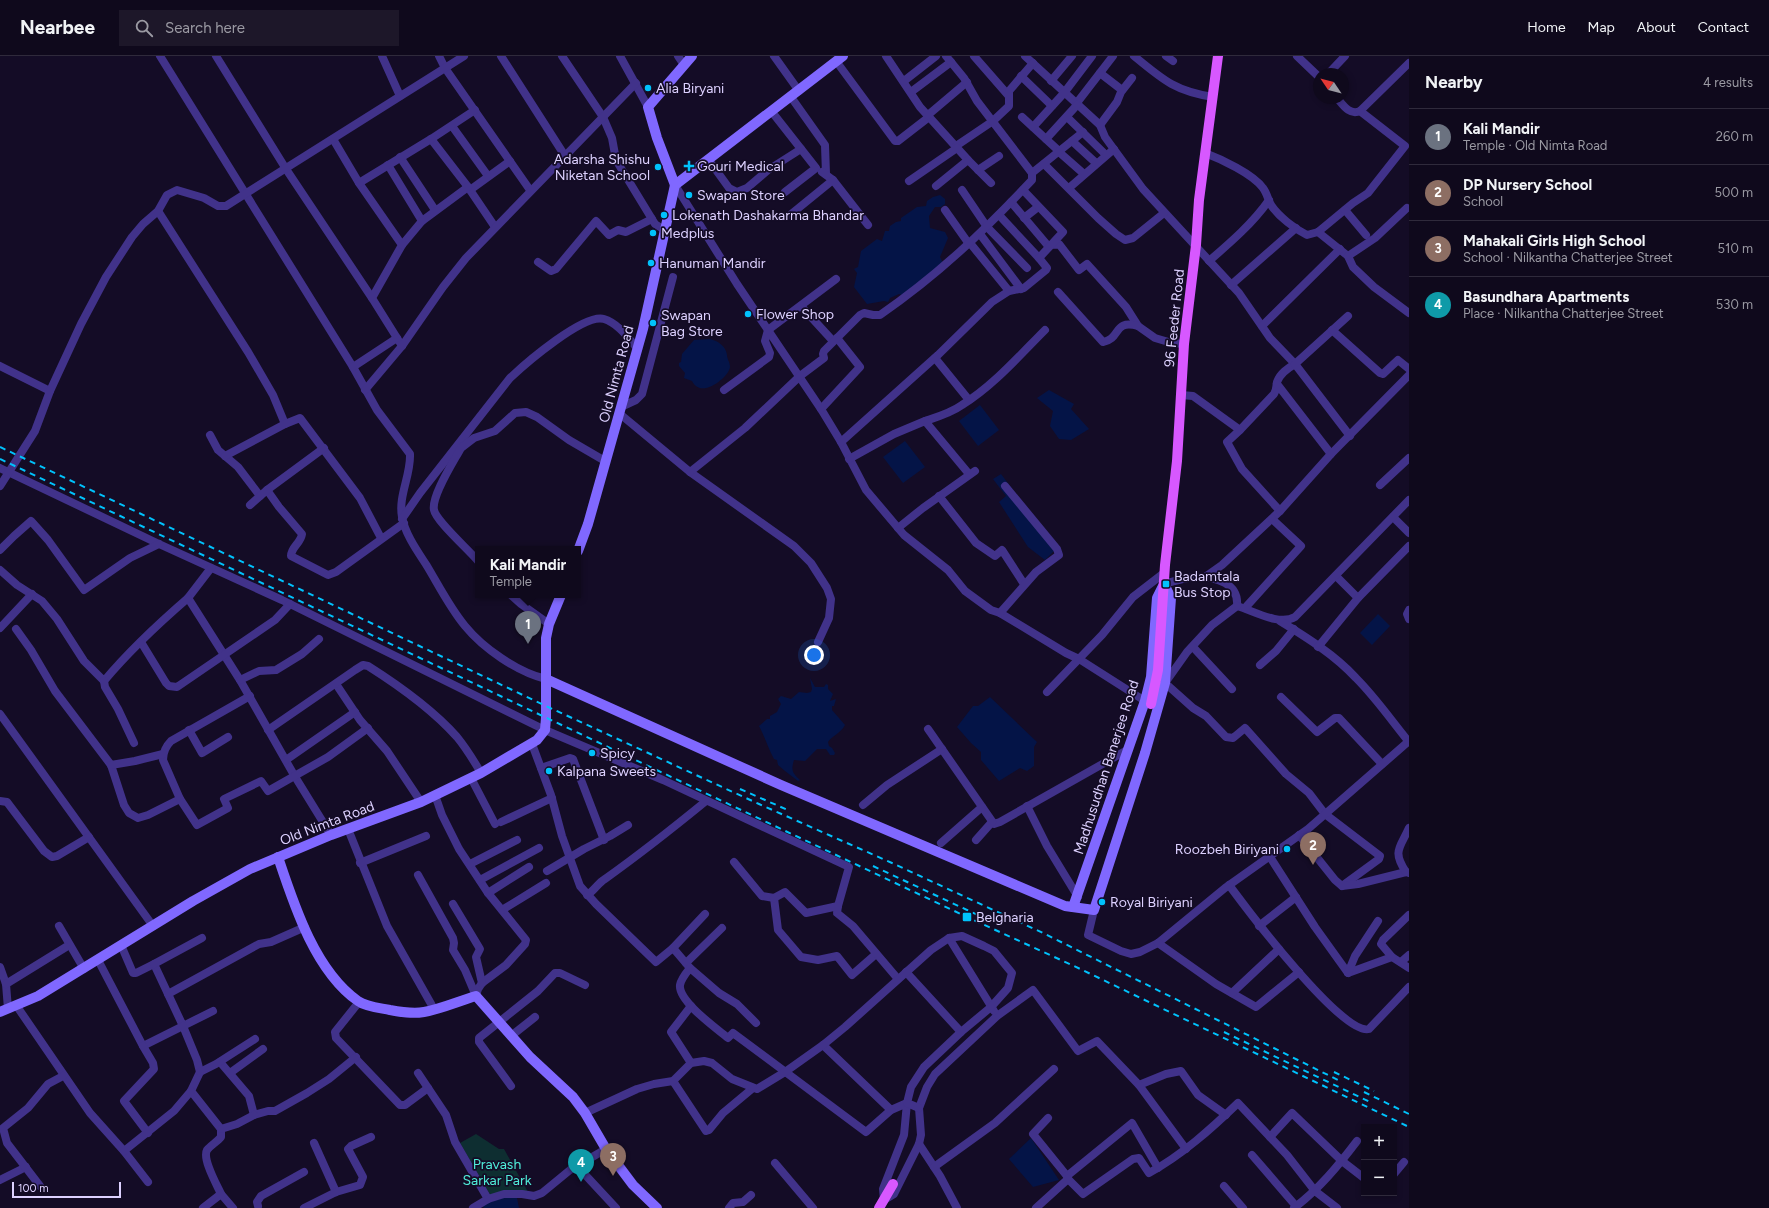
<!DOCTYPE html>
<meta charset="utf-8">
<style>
body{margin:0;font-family:Figtree,sans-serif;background:#1d1729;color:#f1f3f6}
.controls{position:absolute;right:12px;bottom:12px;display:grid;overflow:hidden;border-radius:0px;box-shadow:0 2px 6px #0003}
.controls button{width:36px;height:36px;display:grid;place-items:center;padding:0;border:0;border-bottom:1px solid #2f2a3b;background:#0f091c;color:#f1f3f6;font:20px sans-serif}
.compass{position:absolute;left:1313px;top:12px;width:36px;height:36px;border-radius:50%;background:#0f091c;box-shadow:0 2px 6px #0003;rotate:305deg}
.scale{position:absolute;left:12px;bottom:10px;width:109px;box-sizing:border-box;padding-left:4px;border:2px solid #ddd1ff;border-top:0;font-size:11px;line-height:14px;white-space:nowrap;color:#ddd1ff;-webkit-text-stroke:3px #140c26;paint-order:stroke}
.you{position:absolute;left:814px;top:599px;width:14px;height:14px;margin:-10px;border:3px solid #fff;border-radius:50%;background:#1a73e8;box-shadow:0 0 0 6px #1a73e833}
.badge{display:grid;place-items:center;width:26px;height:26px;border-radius:50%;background:#0f766e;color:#fff;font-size:13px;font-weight:700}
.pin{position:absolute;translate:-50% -33px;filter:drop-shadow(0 1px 2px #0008)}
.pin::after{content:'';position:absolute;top:21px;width:14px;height:12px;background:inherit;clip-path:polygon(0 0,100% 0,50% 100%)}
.popup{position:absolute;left:475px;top:490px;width:106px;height:52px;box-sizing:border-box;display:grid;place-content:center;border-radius:0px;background:#0f091c;filter:drop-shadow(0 1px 3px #0005);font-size:13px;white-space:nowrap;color:#9b9aa3}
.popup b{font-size:15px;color:#f1f3f6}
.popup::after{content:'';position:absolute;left:50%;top:100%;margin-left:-8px;border:8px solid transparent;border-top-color:#0f091c}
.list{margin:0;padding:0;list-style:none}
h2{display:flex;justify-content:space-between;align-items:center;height:52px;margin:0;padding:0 16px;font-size:17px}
h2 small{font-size:13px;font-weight:400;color:#9b9aa3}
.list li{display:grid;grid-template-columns:26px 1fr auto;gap:12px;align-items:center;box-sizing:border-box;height:56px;padding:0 16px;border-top:1px solid #2f2a3b}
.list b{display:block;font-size:15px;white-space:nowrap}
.list p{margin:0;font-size:13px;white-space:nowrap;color:#9b9aa3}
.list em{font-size:13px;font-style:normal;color:#9b9aa3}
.icon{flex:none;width:22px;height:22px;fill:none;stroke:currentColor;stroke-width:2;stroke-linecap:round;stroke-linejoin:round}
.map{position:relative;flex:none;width:1409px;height:1152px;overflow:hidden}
header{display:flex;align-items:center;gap:24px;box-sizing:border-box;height:56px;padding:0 20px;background:#0f091c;border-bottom:1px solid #2f2a3b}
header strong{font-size:19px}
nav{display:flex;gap:22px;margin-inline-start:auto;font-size:14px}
.search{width:280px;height:36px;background:#1d1729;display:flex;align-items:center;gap:10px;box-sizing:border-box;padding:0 14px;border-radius:0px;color:#9b9aa3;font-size:15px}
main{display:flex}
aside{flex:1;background:#0f091c}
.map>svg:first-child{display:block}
</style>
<header>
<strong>Nearbee</strong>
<div class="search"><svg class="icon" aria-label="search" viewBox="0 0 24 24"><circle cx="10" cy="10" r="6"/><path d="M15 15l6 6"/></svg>Search here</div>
<nav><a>Home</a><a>Map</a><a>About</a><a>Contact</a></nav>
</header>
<main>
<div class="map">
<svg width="1409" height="1152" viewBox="0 0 1409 1152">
<rect width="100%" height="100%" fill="#140c26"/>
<path fill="#0e2e31" d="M476,1078L499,1093H504L528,1136L491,1140L460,1087Z"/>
<g fill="#041447">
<path d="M940,139L945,143V148L941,151H935L929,160L930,172L945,176L948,182L940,201L943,207L904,240L899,238L890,242L888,246L884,245L867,248L854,231L857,217L854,213L858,211L861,195L877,183L882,185L885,175H889L890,170L896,166L901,165V162L917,151L926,150L927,145L933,141Z"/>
<path d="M710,283C718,285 726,290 727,299C727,303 730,306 730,311C729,321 701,344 692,325L684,322L685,317L679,310V307L681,306L682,298L694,284Z"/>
<path d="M1049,334L1074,348L1071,353L1089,373L1071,384L1059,383L1050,370L1053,355L1037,342Z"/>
<path d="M980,349L999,374L978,390L959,365Z"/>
<path d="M905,385L925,411L903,427L883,401Z"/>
<path d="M1001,418L1057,492L1045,504L1028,491L999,446L1006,440L993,423Z"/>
<path d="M1378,558L1390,570L1372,589L1360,577Z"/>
<path d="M810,622L815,631H824L826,628L828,629V633L833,638L830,645L836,643L834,650H832V654L845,669C841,677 833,679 828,686L829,690L832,692L835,697L834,699H830L826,693H817L805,705L794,704C791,714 792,717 800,724L798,725L785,715L778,709L777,704L774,703C768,692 765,681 759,670L767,663H770V660L777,656L781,648L778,643L781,640L791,643L799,636L807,637L811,636L812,633Z"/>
<path d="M990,641L1037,686L1034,691V710L1027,715L1020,712L999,725L981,704V696L971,687L957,671L973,650H978Z"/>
<path d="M1031,1082L1059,1124L1033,1131L1009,1103Z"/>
<path d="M516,1137L519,1152H484L482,1149Z"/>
</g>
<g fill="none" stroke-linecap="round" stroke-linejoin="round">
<g stroke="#41328a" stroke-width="8">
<path d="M160,0L353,311L377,354L410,398C411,419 398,440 402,461C405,478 418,496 427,510C439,530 450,552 465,570C483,592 517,616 546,623"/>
<path d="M216,0L286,113L372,242"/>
<path d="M382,0L400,40"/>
<path d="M439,0L445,12L530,134"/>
<path d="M501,0L565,100"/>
<path d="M562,0L603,61L612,82L616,104L655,168L666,175"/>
<path d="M620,0L648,51"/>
<path d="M678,0L684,9"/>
<path d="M774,0L799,35"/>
<path d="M886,0L920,51L968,104L991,127"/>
<path d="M974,0L1008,39"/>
<path d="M1025,0L1100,69L1105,81L1143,133L1239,237L1270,282L1295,308C1288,312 1280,317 1277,326C1276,330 1277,333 1274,338L1240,374"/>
<path d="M1134,0C1163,24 1175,35 1213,41"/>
<path d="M1166,0L1173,5"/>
<path d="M1297,0L1319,21"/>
<path d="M836,5L895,85H898L929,61"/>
<path d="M1100,17L1122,34"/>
<path d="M1328,18L1345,0"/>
<path d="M1021,20L1052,50"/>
<path d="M904,25L936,0"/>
<path d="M1051,25L1072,0"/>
<path d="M911,36L951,6"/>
<path d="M791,41L825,89L826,118"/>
<path d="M1337,42C1343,49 1350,60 1360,55L1409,7"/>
<path d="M1076,48L1113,0"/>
<path d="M772,56L816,112L785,136"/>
<path d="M928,59L967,26"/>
<path d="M1022,61L1060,96"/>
<path d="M1067,61L1106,99"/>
<path d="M1100,69L1117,46L1121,36L1132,22"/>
<path d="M452,70L488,120"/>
<path d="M1033,71L1064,37L1092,0"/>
<path d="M333,83L359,127L402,189L372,242L402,290"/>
<path d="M431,83L468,131L495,171"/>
<path d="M1046,83L1077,49"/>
<path d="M1072,85L1096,107"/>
<path d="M956,90L993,65L1009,50V35L1033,7"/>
<path d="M1059,96L1084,118"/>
<path d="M1205,97C1221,103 1253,118 1263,132C1267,137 1268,144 1271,149C1279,161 1295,173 1307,179L1318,176L1353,147L1368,137L1405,90L1360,55"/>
<path d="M400,101L435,154"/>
<path d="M708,103L729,132L737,136L747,132L768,114L801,93"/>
<path d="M1044,108L1098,162L1116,178L1125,184L1133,182L1164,157"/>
<path d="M388,109L422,165"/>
<path d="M978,114L999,100"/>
<path d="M822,116L833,124L868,169"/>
<path d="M1032,117L1083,76"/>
<path d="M909,125L957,92"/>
<path d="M359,127L431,83L475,54"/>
<path d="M675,129L737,228L821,353L841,386L866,434L904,479L948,514L965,535L991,554L1000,557L1066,597L1079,603L1145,645"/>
<path d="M936,130L968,104"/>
<path d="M1069,132L1114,93"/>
<path d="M470,134L510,105"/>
<path d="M962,134L987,171L1027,212"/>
<path d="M1011,146L1049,191"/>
<path d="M945,154L969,188"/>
<path d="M1345,154L1366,179"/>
<path d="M158,155L248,296L273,339L285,368"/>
<path d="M790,159L833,124"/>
<path d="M999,159L1039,202"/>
<path d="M1024,162L1038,151"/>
<path d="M1318,176L1348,200L1353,211L1374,231L1409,257"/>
<path d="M980,178L1021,233"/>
<path d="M970,187L1009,235"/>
<path d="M402,189L422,165L468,131"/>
<path d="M1051,189L1059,188L1079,214L1087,208L1126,251L1138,270L1155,282L1172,287L1184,288"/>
<path d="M1348,200L1375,182L1407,152"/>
<path d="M1209,205C1231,186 1253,167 1269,144"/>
<path d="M538,206L551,215L556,213L596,165L609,179L618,174L626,176L652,163"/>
<path d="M1231,229L1296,172"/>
<path d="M1058,236L1103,286C1121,283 1113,263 1138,270"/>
<path d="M801,250L833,285"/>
<path d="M1348,260L1295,308L1350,380"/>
<path d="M1262,270L1340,193"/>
<path d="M1332,274L1380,317L1383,318L1398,304L1409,313"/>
<path d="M935,302L969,344"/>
<path d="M0,310L50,335"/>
<path d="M353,311L397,282"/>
<path d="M1277,328L1331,398"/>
<path d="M365,334L402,290L443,231L466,202L636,27"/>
<path d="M724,334L769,301L770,297L765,285L768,274L836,223"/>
<path d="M1181,339L1193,340L1240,374L1227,386L1242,413L1280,455L1222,509L1205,521"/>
<path d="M623,350L636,344L642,338L673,221"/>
<path d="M821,353L860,311L837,282"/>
<path d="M620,358L690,416L794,490L811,507L827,532L831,543L829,562L818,586"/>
<path d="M925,365C937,361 951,357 962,349C993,330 1019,300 1045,274"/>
<path d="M210,379L218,394L238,411L260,440"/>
<path d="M841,386L938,299L992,246L1009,235L1024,232L1046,214L1047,212L1039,202L1063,176L1023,134"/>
<path d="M225,400L285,368L300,362L360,442L381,482"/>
<path d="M849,403L894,378L925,365L969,418"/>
<path d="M0,412L159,488L282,544L545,674L663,724L849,811L838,850"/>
<path d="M690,416L745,372L800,320L824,302L823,298L824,295L860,259L864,257L873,259H880C938,219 984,175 1032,124V117L977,45L964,22L946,0"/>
<path d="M1380,429L1409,402"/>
<path d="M0,430L35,375L50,335L81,268L106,221L132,181L143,168L158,155L167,139L177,134L204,142L218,150H226L464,0"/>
<path d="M267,434L279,451L302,478C301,487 291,491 291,500L328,519L336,516L404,467"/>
<path d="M939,440L976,487L995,500L1002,494L1024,528"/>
<path d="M250,449L267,434L324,392"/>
<path d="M1280,455L1331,398L1409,319"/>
<path d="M1393,461L1409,477"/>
<path d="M402,463L420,437L510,322C526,307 584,257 604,263C618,267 629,283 638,293"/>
<path d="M898,472L923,452L975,415"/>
<path d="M0,494L14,480L31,465L48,484L84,534L130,502L159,488"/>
<path d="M478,505C469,494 436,465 434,454C431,440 454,405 461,392L474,382L495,375L515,357L526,356L537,361L569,384L605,405"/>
<path d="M211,512L188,542L240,624L294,719L331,779"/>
<path d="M0,514L17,529L42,545L57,563L84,605L104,625C129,595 158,568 188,542"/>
<path d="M1336,520L1358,542"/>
<path d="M1164,528C1185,522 1205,516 1225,527C1234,532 1238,539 1237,550C1254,555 1279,570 1295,561L1409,444"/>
<path d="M511,539L521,548L549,568"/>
<path d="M1237,550L1212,569L1187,596L1165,627L1193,652L1206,660L1226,681L1233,682L1245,672L1286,718L1309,737L1325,758L1380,800L1379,803L1342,830"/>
<path d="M1245,552L1301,490L1272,463"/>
<path d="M1409,554L1407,558L1409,563"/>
<path d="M1000,557L1036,516L1059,499L1057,493L1005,430"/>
<path d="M1280,565C1306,581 1335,599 1356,622C1376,642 1391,664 1409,686"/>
<path d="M0,572L32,538"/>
<path d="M16,573L31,594L55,635L111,709L124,749L129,757L138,762L148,759L180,743"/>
<path d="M141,586L166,627L169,630L177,631L275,564L290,548"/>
<path d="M1193,591L1232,633"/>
<path d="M1318,591L1358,542L1409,490"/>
<path d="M1260,609L1276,595L1294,573"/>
<path d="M240,624L259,615L276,614L302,598L319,583"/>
<path d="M104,625L105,631L118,653L134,687"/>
<path d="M336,628L360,664L387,695L421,746"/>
<path d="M1047,636L1102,579L1133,541L1164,517"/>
<path d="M250,640L171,685C165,691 163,696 163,704L180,743L197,769L228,752L224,743L261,725L268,735L328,701L368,672"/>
<path d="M1281,641L1317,676L1335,662H1339L1382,708"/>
<path d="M0,658L153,870"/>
<path d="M928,673L994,768L1000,766L1129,693"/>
<path d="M189,674L202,697L228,681"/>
<path d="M268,674L355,614L363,609L368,610C398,629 434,655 457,681C466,692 474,705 481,717"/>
<path d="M532,688L551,739L562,780L580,830L596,848L656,906L673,892L690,912C686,917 681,923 680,929C678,945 716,972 728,982L733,977L866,1076L891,1054L907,1047L904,1079L883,1133L884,1144L894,1138L919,1088L921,1079L919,1052L927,1031L935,1018L997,960L1033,934L1078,995L1097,985L1139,1029L1166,1018L1181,1015L1198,1039L1226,1059"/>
<path d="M286,704L355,656"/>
<path d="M111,709L135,705L163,698"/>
<path d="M541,712L570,702L573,703L604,784"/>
<path d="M471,722L495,768"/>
<path d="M435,739L442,759L459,793L488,837L526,884L525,888L506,909L482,927L478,933L476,940"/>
<path d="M0,745L7,746L44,795L52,801L57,800L89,781"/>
<path d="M863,749L887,729L942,693"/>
<path d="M1027,750L1047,790L1078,841"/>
<path d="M501,766L552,742"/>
<path d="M348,773L387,870L434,953"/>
<path d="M1299,779L1335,824L1342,830L1358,828L1406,816L1409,817"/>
<path d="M976,784L992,766"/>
<path d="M941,787L982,751"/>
<path d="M1270,801L1315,871L1348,917L1392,901L1409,912"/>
<path d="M734,806L762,840L774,842L778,874L801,901L818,904L837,900L852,919L876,898"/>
<path d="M360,807L426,780"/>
<path d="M470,808L517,784"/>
<path d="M547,815L584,793L610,780L628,769"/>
<path d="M1406,816C1392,795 1400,792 1409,772"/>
<path d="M418,819L453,882L454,887L453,894L465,914L476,940"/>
<path d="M480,824L539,792"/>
<path d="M1229,829C1246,852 1343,981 1369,973L1409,931"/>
<path d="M488,837L529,811"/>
<path d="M587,839C594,835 598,827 605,823C640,798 673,772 706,745"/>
<path d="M774,842L785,836L806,857L838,850L837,857L853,870L898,923"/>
<path d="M453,848L480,893L476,901L482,927"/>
<path d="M502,854L546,827"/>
<path d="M1094,854L1088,879L1121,895L1131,898L1140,896L1158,887L1225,832L1308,773L1409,685"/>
<path d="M59,870L84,913"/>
<path d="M1259,870L1296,841"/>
<path d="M949,882L994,955"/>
<path d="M1158,887L1216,928L1256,951L1299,916"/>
<path d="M121,889L133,917H136L154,908L183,970L213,955"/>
<path d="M673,892L705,858"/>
<path d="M1392,901L1381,888L1383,884L1409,859"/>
<path d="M98,904L143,990L183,970L197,1004L200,1016L191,1035L221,1073V1081C217,1086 211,1089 207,1094C202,1103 217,1129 221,1138"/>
<path d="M1401,906L1409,899"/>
<path d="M686,907L722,872"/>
<path d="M154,908L202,882"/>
<path d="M0,911L6,928L8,953"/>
<path d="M690,912L719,937L737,948L756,967"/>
<path d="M906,916L961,976"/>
<path d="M1348,917L1355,900L1378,865"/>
<path d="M6,928L66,891"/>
<path d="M1232,937L1279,893"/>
<path d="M168,938L259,888L271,886L305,871"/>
<path d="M359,946L335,976L336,982L400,1049H405L428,1032"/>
<path d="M16,949L90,1057L124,1095L148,1126"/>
<path d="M691,950L671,976L691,1007"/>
<path d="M511,980L535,961"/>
<path d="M823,989L891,1054"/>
<path d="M143,990L153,1007L154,1013L124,1045L148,1077"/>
<path d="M220,1006L249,1040L254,1059L268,1055H275L307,1037L329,1023L356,1001"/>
<path d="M200,1016L216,1008L255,983"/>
<path d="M230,1017L263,993"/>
<path d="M418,1017L446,1059L455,1086L488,1143"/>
<path d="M673,1025L706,1075L709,1074L723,1057L753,1032"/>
<path d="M1139,1029L1186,1093"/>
<path d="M511,1030L479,986V982L538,935L555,917H560L585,929"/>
<path d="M585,1057L637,1033L654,1028L673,1025L691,1007L704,1005L712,1007L732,1023L757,1033L785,1016L823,989L845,971L931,894L949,882L962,880L984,890L994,895L1012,917L1008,932L991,951L961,976L924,1011L911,1031L907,1047L919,1052"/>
<path d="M1048,1062L1033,1078L1067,1120L1068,1123"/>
<path d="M221,1073L237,1068L254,1059"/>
<path d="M1270,1081L1292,1057L1342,1105L1364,1122"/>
<path d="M314,1087L336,1136"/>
<path d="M919,1088L940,1120L957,1152"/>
<path d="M124,1095L174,1055L191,1035"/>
<path d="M1252,1099L1296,1150"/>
<path d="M775,1107L813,1152"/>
<path d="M577,1110L616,1152"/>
<path d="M934,1111L995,1067L1054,1013"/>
<path d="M1394,1118L1404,1106"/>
<path d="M1067,1120L1132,1067L1158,1112"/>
<path d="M0,1124L26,1111"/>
<path d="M40,1130L7,1087L3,1072L28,1052L48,1028L63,1020"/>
<path d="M1224,1130L1243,1152"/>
<path d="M258,1150L257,1146L261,1140L304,1116"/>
<path d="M203,1152L221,1138L233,1152"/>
<path d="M304,1152L336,1136L360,1129L363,1121L348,1093L351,1090L371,1081"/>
<path d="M473,1152L488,1143L504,1138H522L534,1140L542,1137L570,1114L606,1093"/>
<path d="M729,1152L733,1147L743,1146L751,1139"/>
<path d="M1036,1152L1068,1123L1083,1138L1133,1103L1139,1102L1149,1117C1182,1099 1211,1073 1238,1047L1287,1099L1315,1135L1337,1152"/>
<path d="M1294,1152C1319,1133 1338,1110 1357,1085"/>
</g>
<g stroke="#8068ff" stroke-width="10">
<path d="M675,129L657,82L648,51L692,0"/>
<path d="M578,495L588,468L643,273L675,129L843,0"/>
<path d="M546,623L781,729L1065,850L1094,854L1145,697L1165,627L1171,542L1164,528"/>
<path d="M278,801C294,849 315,915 358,945C366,951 381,952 390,954C401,956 412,958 424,956C441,953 459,945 476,940L530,1001L573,1041L585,1057L606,1093L633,1129L657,1152"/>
<path d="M1073,851L1145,645L1151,621L1157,542L1163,530"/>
<path d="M0,956L38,940L193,845L250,813L331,779L421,746L481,717L537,684L545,674L546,662V582L549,568L561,539"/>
</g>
<g stroke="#d758ff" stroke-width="10">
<path d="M1151,648L1158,614L1165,509L1177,405L1184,288L1196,189L1199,144L1218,0"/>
<path d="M879,1152L893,1128"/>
</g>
<g stroke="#00c2fc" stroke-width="2" stroke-dasharray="6 5" stroke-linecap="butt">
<path d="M0,391L546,650L759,748L892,807L1043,877L1340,1025"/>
<path d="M0,403L967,861L1074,910L1409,1071"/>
<path d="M740,733L790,755"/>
<path d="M873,810L982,861"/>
<path d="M1224,976L1370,1046"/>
<path d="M1334,1016L1374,1035"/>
<path d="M1364,1036L1409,1058"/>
</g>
</g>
<g fill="#00c2fc" stroke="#140c26" stroke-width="1.5">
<circle cx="648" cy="32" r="4"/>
<path d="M687 104h4v4h4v4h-4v4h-4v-4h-4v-4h4z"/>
<circle cx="658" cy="111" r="4"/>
<circle cx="689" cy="139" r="4"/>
<circle cx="664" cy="159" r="4"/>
<circle cx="653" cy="177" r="4"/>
<circle cx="651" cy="207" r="4"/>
<circle cx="748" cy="258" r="4"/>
<circle cx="653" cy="267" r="4"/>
<rect x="1162" y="524" width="8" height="8" rx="2"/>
<circle cx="592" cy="697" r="4"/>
<circle cx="549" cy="715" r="4"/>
<circle cx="1287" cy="793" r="4"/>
<circle cx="1102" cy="846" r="4"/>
<rect x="962" y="856" width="10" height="10" rx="2"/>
</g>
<g text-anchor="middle" stroke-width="3.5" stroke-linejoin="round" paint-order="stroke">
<g font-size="14" fill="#ddd1ff" stroke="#140c26" text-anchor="start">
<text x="656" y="37">Alia Biryani</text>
<text x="650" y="108" text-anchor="end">Adarsha Shishu<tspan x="650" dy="16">Niketan School</tspan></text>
<text x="697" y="115">Gouri Medical</text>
<text x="697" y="144">Swapan Store</text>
<text x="672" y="164">Lokenath Dashakarma Bhandar</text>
<text x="661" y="182">Medplus</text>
<text x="659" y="212">Hanuman Mandir</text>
<text x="756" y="263">Flower Shop</text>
<text x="661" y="264">Swapan<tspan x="661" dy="16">Bag Store</tspan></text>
<text x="1174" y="525">Badamtala<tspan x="1174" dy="16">Bus Stop</tspan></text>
<text x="600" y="702">Spicy</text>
<text x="557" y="720">Kalpana Sweets</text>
<text x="1279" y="798" text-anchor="end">Roozbeh Biriyani</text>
<text x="1110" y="851">Royal Biriyani</text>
<text x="976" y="866">Belgharia</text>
</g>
<g font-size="14" fill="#ddd1ff" stroke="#140c26">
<text transform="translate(1174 262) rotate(-84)" y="5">96 Feeder Road</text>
<text transform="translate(616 318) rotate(-75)" y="5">Old Nimta Road</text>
<text transform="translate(1106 711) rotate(-72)" y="5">Madhusudhan Banerjee Road</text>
<text transform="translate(327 767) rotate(-21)" y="5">Old Nimta Road</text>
</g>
<g font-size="14" fill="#50edda" stroke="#140c26">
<text x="497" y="1113">Pravash<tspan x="497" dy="16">Sarkar Park</tspan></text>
</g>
</g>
</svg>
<div class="controls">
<button>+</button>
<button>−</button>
</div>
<svg class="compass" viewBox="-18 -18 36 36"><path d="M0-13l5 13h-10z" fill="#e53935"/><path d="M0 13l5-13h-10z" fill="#9b9aa3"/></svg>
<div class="scale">100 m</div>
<div class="you"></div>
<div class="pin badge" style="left:528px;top:588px;background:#6b7280">1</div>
<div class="popup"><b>Kali Mandir</b>Temple</div>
<div class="pin badge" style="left:1313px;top:809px;background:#8d6e63">2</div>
<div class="pin badge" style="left:613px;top:1120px;background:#8d6e63">3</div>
<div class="pin badge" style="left:581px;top:1126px;background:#0f9aa8">4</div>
</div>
<aside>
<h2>Nearby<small>4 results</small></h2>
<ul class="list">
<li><span class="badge" style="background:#6b7280">1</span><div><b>Kali Mandir</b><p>Temple · Old Nimta Road</p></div><em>260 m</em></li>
<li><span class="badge" style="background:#8d6e63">2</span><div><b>DP Nursery School</b><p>School</p></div><em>500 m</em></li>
<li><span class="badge" style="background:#8d6e63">3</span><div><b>Mahakali Girls High School</b><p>School · Nilkantha Chatterjee Street</p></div><em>510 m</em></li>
<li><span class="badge" style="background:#0f9aa8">4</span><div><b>Basundhara Apartments</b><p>Place · Nilkantha Chatterjee Street</p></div><em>530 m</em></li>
</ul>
</aside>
</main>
